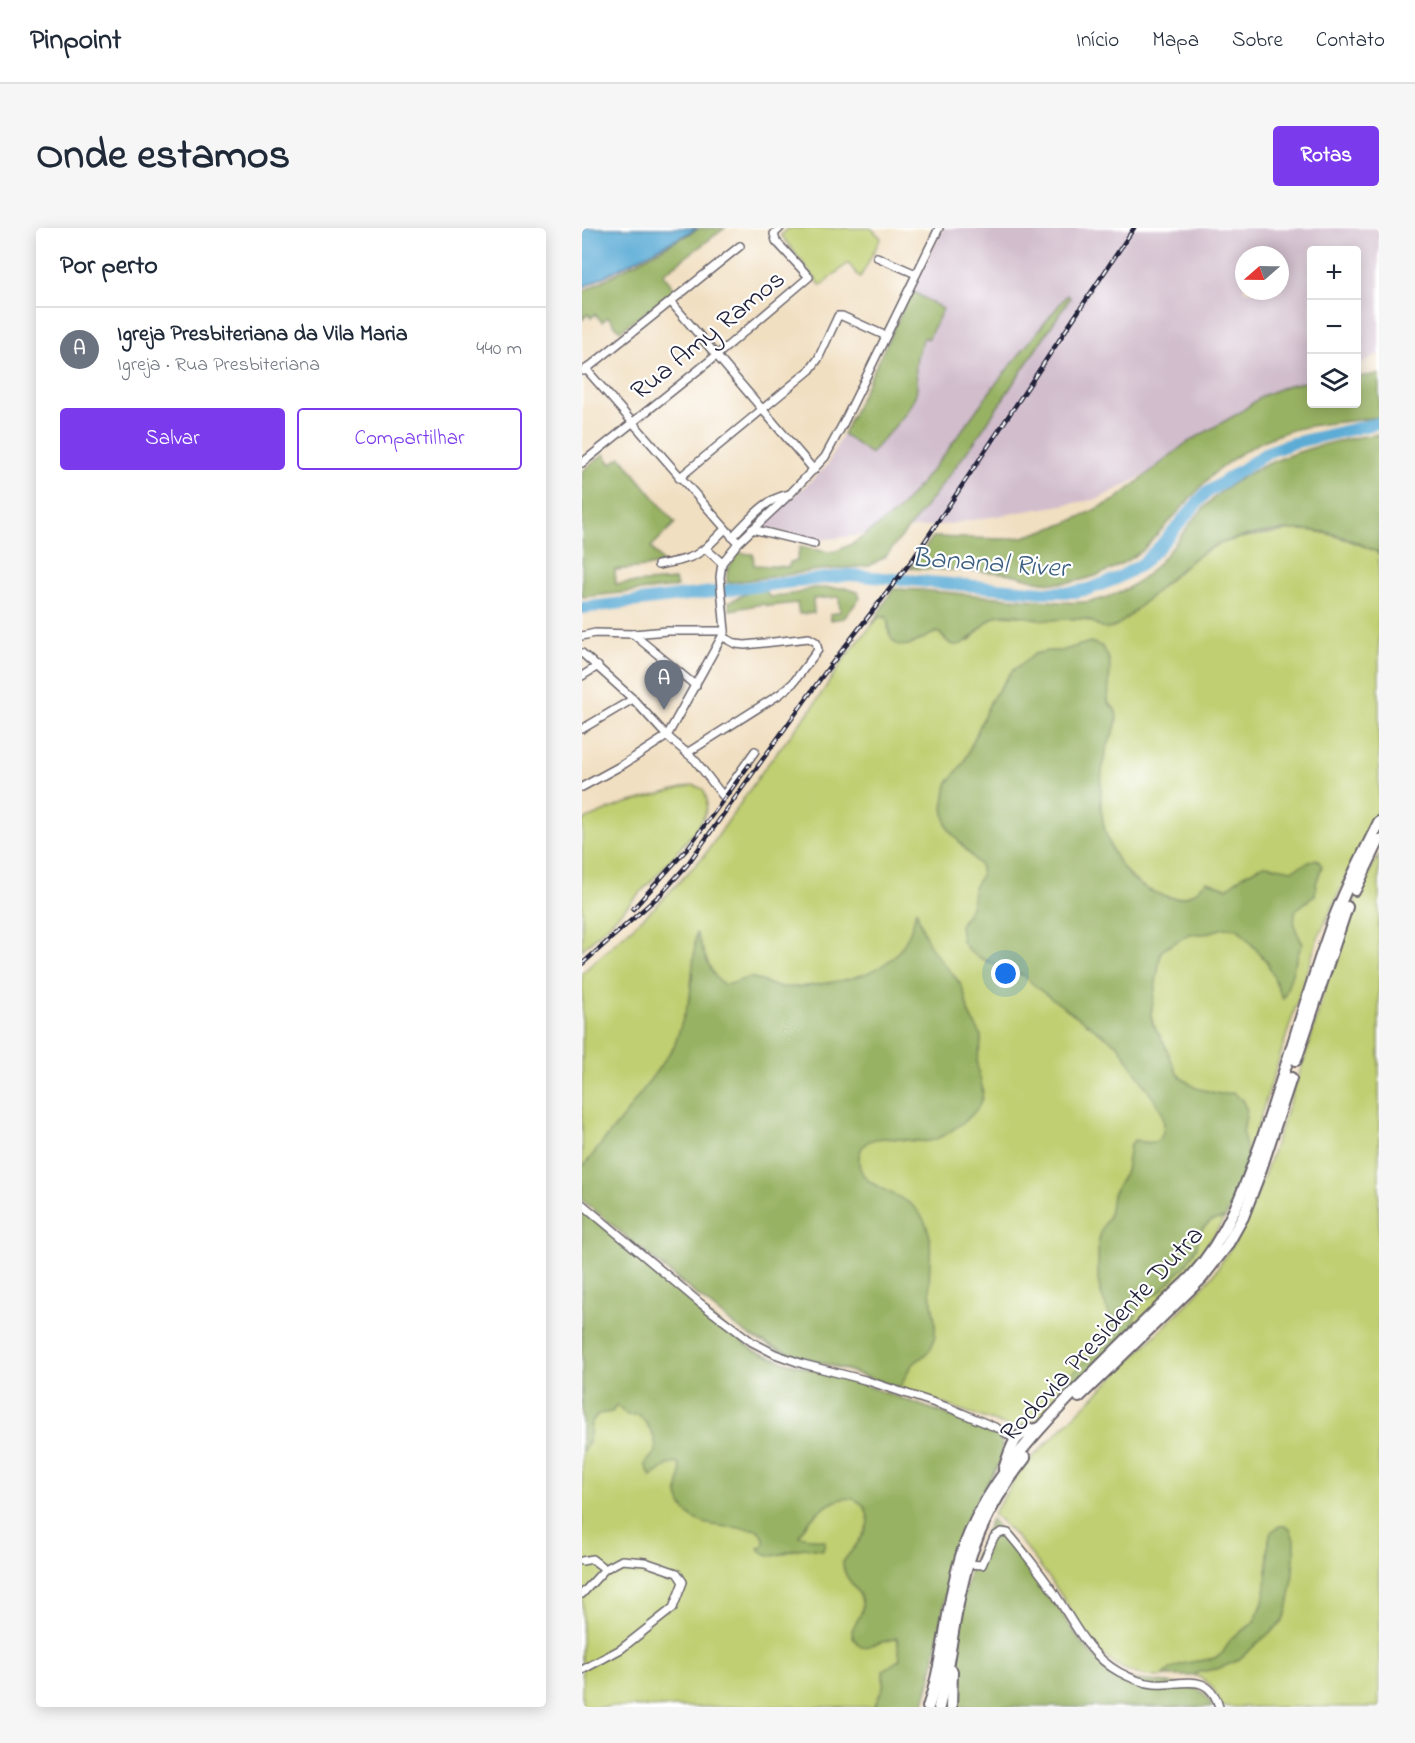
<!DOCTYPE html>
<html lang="pt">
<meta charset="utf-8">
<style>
body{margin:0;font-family:"Indie Flower",sans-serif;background:#f6f6f7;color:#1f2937}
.controls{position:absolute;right:18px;top:18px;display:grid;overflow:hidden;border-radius:6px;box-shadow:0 3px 15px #0003}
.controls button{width:54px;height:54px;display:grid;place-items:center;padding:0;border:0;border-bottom:2px solid #e0e1e3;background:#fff;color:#1f2937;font:30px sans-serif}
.compass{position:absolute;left:653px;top:18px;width:54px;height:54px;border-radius:50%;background:#fff;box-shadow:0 3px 15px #0003;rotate:250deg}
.you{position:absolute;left:424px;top:746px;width:21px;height:21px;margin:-15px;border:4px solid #fff;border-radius:50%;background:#1a73e8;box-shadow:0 0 0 9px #1a73e833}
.badge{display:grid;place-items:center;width:39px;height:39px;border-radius:50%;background:#7c3aed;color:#fff;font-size:20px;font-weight:700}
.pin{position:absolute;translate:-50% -50px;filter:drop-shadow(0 2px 3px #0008)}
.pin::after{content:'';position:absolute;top:32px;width:21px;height:18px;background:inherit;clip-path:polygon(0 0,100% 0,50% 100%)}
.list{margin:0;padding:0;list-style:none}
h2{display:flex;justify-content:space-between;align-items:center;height:78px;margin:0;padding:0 24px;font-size:26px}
h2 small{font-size:20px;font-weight:400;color:#747a83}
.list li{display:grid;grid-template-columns:39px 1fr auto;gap:18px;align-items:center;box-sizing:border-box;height:84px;padding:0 24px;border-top:2px solid #e0e1e3}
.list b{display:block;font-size:22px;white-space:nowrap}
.list p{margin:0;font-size:20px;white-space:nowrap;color:#747a83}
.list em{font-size:20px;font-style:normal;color:#747a83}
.actions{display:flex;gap:12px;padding:18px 24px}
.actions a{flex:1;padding:14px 0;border:2px solid #7c3aed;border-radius:6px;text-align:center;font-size:21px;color:#7c3aed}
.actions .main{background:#7c3aed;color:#fff}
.icon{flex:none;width:33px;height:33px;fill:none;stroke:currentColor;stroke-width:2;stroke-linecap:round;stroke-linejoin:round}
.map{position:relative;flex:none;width:797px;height:1479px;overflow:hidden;border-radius:6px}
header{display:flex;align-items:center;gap:36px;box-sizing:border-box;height:84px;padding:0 30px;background:#fff;border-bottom:2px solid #e0e1e3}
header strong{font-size:28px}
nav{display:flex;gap:33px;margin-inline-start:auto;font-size:21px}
.intro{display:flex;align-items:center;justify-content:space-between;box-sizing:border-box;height:144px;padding:0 36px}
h1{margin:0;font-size:42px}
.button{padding:15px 27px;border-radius:6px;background:#7c3aed;color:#fff;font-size:21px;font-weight:700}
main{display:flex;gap:36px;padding:0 36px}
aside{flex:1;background:#fff;border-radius:6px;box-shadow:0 3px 15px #0003}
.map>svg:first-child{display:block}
</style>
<header>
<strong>Pinpoint</strong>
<nav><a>Início</a><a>Mapa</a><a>Sobre</a><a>Contato</a></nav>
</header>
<div class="intro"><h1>Onde estamos</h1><a class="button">Rotas</a></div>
<main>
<aside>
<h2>Por perto<small></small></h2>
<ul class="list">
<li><span class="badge" style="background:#6b7280">A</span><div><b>Igreja Presbiteriana da Vila Maria</b><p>Igreja · Rua Presbiteriana</p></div><em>440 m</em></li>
</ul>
<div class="actions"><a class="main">Salvar</a><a>Compartilhar</a></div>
</aside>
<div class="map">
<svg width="797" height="1479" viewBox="0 0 797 1479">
<rect width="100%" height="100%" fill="#fff"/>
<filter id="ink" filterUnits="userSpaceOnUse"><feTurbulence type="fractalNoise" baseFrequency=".0167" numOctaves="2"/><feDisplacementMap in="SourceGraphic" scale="12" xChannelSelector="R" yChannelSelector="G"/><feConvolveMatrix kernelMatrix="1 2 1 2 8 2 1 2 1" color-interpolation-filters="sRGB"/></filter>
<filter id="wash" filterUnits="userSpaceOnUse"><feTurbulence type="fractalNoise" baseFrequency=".008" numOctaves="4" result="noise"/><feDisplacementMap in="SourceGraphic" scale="24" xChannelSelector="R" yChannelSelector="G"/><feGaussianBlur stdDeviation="1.35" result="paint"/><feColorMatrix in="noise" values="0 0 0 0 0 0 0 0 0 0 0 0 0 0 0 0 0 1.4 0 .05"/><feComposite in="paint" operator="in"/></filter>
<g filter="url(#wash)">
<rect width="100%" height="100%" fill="#f1dfc1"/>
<path fill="#d1bdcc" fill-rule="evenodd" d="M361,0H797V126L775,138L774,22H730L729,161L516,271L367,296L237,312L179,299L245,238ZM662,27H698V63H662Z"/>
<g fill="#c0cf71" stroke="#717856" stroke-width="1.5">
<path d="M207,0H289L299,10L278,50L266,35L239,58L199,7Z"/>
<path d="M719,301C747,304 771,313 797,325V580L735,712L652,972C639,998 624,1021 606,1043L475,1176C462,1187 446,1200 428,1199L267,1143L203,1125L169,1109L99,1055L0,972V745L74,678L122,628L182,541L230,480L264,428L297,389H305L307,406L335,413L344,407L356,404L368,416L388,412L406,391L418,387L501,391L510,394L547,387L615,328L637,316L658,310Z"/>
<path d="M111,557L121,561C125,568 126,575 124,583C120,596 109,607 100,618C70,655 35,689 0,722V593L38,577Z"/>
<path d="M797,626V1479H640C635,1467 631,1456 619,1450C607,1444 587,1449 574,1449C557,1448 540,1442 527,1432C505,1417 495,1392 481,1370C461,1340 438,1310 411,1286L438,1243L452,1228L607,1074L632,1046L654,1012L674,969L687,934L728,814L752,727L768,684Z"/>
<path d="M0,981L118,1081L173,1123L203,1134L259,1149L358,1184L401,1200L415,1208L419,1212L421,1221L418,1234L389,1281L372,1323L349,1449L341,1479H0Z"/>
</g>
<g fill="#98b263" stroke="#5d6a4f" stroke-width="1.5">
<path d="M118,0H143L81,46L93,62L38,103L26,89L20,94L13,86L9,90L6,86L0,92V64Z"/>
<path d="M330,63L361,81L346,111L342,109C339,118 334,127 334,137C333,146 337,156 334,165C326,190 303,206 289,226L261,206Z"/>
<path d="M485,67L488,70L393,213L334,291L303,329L287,338L238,342L145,355V343L156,325L171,326L172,337L207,339L208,334L215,333L218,319L247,324L254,323L272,315L316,283L362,227L412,158Z"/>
<path d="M797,146V189C774,193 751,194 728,198C692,204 658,223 630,247L561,322C533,343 497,359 461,354C447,352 435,346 421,345C390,342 359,342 328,340L351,309L421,311L441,309L485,295L533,272L604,215L657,185L680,168L707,157L729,153L730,176H774L775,149Z"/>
<path d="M797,206V325C780,317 761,307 742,304C705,298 646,306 615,328C594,343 576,363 557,379C549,386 541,395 532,399C520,405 513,393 503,391C491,389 478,392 467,392C450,392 433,384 417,387C401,391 386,423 369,416C365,414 360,407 356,404C341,408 318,430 308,408C306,401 308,395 304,389H297L290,396L311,361L337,362C376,365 416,370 455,372C476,374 498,377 519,371C580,354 591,306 633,269C675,232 742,213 797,206Z"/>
<path d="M22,226L29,236L39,229L93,295L69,319L81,335L64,339L33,342L34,356L93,352L95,359L0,369V243Z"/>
<path d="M179,358L188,369L216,365L231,360H263L276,364L278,370L262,390L249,392L248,386L258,384L257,369L231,371L232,385L217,386L215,375L187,378L180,376L148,382L147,374Z"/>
<path d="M508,414L520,418L527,431L528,438L526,474C529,478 533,479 534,484C538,498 527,511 524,523C519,541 518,560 519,578C522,616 541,656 580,667C590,671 601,671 611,665C616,663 620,657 625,653L645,660L660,648L679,638L684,637L710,642L734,631L736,632L740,638L734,656L733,667L714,682C710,697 714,703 721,716C715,722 707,760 701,771L685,734L656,701L642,700L622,706H607L579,723L569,787L571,796L582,815L594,843L600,850L614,860L638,866L652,865L660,872L665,882L661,905L666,930L652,972L643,990L629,993L621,1000L617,1006L615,1019L604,1037L578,1064L559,1074L552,1091L551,1098L479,1172L480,1155L485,1149L498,1138L525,1108L528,1100L529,1091L519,1066L516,1052V1016L519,1003L527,987L530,968L544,943L548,918L552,912C555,912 558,914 562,914C584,918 584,897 579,882L537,818L459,763L442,748L433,743L419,740L394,728L386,722L380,713L378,697L390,677L392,660L399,647V639L367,602L364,595L361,580L365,556L382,534L409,472L430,443L453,426L464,423H479Z"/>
<path d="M334,681C338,694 342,708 349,719C357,734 372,744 380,759C384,767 384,776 387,785C390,794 397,800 399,809C401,818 394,827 395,836C396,849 405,862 398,876C392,889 362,910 348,913C328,917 280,896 277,930C275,960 314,962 331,978C359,1005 344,1031 348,1064C351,1081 357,1101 350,1118C346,1128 334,1131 328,1140C324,1146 321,1154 318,1160C300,1154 283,1148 265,1142C225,1130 188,1122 153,1098L0,972V940L45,884L92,819L108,769L114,704C119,716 129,750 141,756C150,759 162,747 172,750C181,753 189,758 198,759C213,760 229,758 244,755C291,748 326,734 334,681Z"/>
<path d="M0,981L118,1081L173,1123L203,1134L259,1149L358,1184L401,1200L415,1208L419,1212L421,1221L418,1234L389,1281L372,1323L349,1449L341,1479H292L301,1459V1443L318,1431L315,1410L283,1419H279L271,1410L270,1402C273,1395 279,1389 280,1381C283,1361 260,1354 261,1334C269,1322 281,1312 285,1298C287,1292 286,1286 283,1280C265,1254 226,1288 217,1308L243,1313L241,1322C232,1321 225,1319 216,1321C200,1324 190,1335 176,1320L181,1319C184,1311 181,1308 176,1302C148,1296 105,1306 96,1267C94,1256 103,1246 96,1235L86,1237L69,1249L63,1236L74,1223C74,1208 67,1198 57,1187H45L35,1177L30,1184L16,1186L9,1195L7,1214L0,1225Z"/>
<path d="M409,1291L454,1345L498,1413L517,1434L545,1451L605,1457C618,1461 625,1466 630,1479H371L373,1417L387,1344Z"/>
<path d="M697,1298H703L708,1301L713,1314L710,1357L705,1383L700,1394L655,1433L635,1441L617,1444L610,1448H581C594,1432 613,1435 632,1430C644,1427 643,1417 650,1410C656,1403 666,1402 672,1393C688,1369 684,1338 687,1311L689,1304Z"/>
</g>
<path fill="#5bacd6" stroke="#3e6788" stroke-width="1.5" d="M0,0H116L0,60Z"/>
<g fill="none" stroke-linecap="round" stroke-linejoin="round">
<path stroke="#5bacd6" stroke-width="12" d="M0,380L268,347L461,364H492L507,361L534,351L560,336L577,319L623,266L686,224L711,215L797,195"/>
</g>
</g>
<g filter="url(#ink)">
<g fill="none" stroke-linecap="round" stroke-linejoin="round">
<g stroke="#6a646a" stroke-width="10">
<g id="minor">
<path d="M295,29L334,46"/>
<path d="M89,74L232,242"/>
<path d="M4,141L156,315"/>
<path d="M2,143L158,18"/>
<path d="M0,235L135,127L227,49L194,13L192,6L198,0"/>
<path d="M97,250L228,142L236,131L256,88H260L304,108"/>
<path d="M170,301L232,316"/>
<path d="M150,309C167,292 183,270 208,266"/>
<path d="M124,321L140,335"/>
<path d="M76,337C114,330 116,329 143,301"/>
<path d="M51,406L114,458"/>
<path d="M0,408L13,405L51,406L85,403H143"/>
<path d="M0,425L51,471L85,508L113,532L141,568L173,523"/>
<path d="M0,448L16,438"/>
<path d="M0,501L51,471"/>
<path d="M105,525L198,466L211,455L236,422L234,414L227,410L163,417L154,416L141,409"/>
<path d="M0,559L42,536L85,508L143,403L138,349L140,335L156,315L208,266L243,229L262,194L357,0"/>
<path d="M0,976L118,1075L170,1114L193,1126L221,1136L283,1152L368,1180L415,1200"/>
<path d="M422,1204L432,1211"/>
<path d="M0,1333L10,1331L23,1341"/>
<path d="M386,1336L400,1337L412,1309L419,1304L426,1305C442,1324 457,1343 471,1363C491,1393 505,1426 537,1444C548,1450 560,1455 572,1456C599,1458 627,1442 637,1479"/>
<path d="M0,1366L23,1341L40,1332L63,1334L95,1345L101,1354L91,1380L39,1421L0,1442"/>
</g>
</g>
<g stroke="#6a646a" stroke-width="14">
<g id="highway">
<path d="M773,662L797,612"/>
<path d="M714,832L765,679"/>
<path d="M497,1169L619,1051L644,1019L661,989L677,947L709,850"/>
<path d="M422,1241C431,1216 430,1205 458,1200"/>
<path d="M346,1479C364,1427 364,1371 382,1319C404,1258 448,1210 492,1164C530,1125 569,1087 609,1049C648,1006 665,954 684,900C705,837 723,773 745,710C758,670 779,631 797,594"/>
<path d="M357,1479C366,1442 370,1404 378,1366C388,1317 411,1270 443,1230"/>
<path d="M369,1479L370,1443"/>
</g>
</g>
<use href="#minor" stroke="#fff" stroke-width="7"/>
<use href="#highway" stroke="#fff" stroke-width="10"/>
<g stroke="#22223b" stroke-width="4.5">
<g id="rail">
<path d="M51,681L105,621L167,537"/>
<path d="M0,736L80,665L105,637L244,443L331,331L552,0"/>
</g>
</g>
<use href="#rail" stroke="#fff" stroke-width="2" stroke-dasharray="7" stroke-linecap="butt"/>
</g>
</g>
<g text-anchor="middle" stroke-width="4.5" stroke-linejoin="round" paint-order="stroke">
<g font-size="27" fill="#22223b" stroke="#fff">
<text transform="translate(125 106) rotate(-39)" y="9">Rua Amy Ramos</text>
<text transform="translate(519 1105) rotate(-47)" y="9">Rodovia Presidente Dutra</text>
</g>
<g font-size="28" font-style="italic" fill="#3c6081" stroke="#fff">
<text transform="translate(408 333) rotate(4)" y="10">Bananal River</text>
</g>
</g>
</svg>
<div class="controls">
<button>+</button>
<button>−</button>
<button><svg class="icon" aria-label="layers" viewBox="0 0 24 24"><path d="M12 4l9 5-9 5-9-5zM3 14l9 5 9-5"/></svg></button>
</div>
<svg class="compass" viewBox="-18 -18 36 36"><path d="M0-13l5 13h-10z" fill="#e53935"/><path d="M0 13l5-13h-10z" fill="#747a83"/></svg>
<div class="you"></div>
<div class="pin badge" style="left:82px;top:482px;background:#6b7280">A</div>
</div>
</main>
